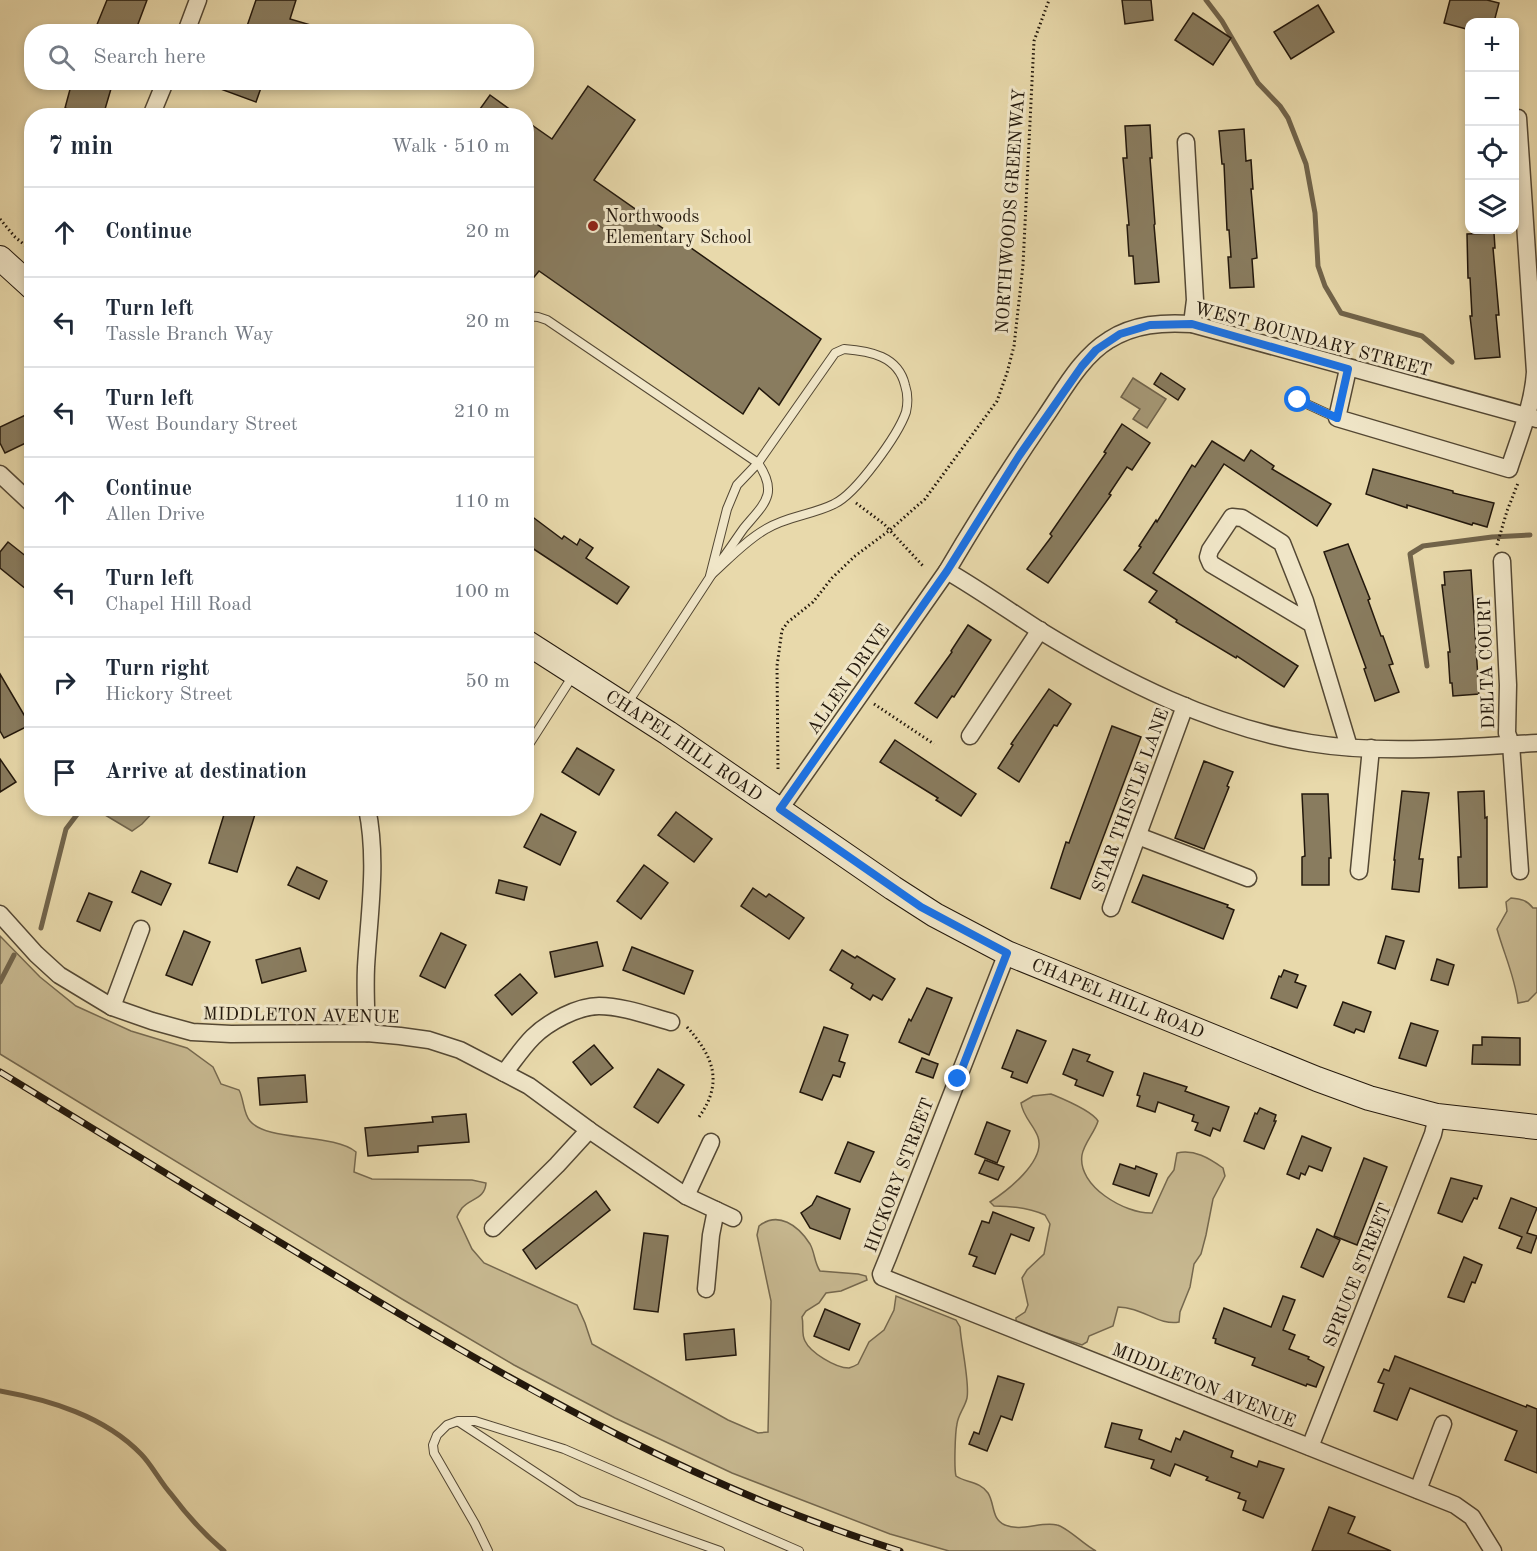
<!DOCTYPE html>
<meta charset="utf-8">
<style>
body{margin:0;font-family:"Old Standard TT",serif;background:#f2f2f3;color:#1f2937}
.controls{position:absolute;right:18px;top:18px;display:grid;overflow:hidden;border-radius:12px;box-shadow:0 3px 9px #0003}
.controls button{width:54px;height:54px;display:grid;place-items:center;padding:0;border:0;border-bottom:2px solid #e0e1e3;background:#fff;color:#1f2937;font:30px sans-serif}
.stop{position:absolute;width:18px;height:18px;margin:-14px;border:4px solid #1a73e8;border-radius:50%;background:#fff}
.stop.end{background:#1a73e8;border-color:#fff;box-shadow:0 2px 6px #0008}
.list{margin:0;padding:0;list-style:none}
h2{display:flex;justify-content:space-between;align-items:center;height:78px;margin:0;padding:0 24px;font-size:26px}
h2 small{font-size:20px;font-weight:400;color:#747a83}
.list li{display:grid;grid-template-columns:39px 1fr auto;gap:18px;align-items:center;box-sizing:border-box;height:90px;padding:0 24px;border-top:2px solid #e0e1e3}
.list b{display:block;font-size:22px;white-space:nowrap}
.list p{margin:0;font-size:20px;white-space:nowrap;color:#747a83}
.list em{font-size:20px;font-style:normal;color:#747a83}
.icon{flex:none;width:33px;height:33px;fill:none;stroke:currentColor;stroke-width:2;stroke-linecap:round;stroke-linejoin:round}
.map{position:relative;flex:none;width:1537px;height:1551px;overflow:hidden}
.search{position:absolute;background:#fff;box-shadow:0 3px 9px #0003;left:24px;top:24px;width:510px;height:66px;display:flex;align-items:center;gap:15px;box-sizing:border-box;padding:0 21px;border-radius:24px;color:#747a83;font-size:22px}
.panel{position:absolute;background:#fff;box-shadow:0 3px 9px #0003;left:24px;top:108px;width:510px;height:708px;border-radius:24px}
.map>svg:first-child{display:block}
</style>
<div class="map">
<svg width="1537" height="1551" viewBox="0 0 1537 1551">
<rect width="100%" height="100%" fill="#e8d9ab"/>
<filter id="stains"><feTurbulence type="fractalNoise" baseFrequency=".00333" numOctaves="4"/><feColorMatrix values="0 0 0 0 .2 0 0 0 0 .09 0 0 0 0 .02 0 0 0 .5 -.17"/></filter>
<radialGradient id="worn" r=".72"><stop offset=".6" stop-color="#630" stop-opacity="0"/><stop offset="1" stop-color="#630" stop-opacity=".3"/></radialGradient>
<g fill="#c7b890" stroke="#75684e" stroke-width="1.5">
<path d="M1511,898C1521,899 1527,900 1533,908H1537V992L1528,1001L1518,1003C1515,977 1504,954 1497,929L1507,911L1506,902Z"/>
<path d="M0,936L40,977L76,1006L131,1031L187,1048L213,1067L221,1084L239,1090C244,1099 243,1113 250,1121C267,1142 333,1133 356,1152L354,1172L372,1179L472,1180L486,1183C485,1199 471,1198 462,1208C460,1211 458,1214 457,1217L472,1249L484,1263L577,1305L585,1323L592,1344L728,1420L758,1433L768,1432L771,1301L757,1235L759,1226C778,1211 798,1225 810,1244C815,1253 814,1262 820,1271L858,1274L866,1276L867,1280L841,1291L826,1293L819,1303L806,1311L802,1317C804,1325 801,1334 805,1341C810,1352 835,1368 849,1368C852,1367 855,1366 858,1364L869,1342L884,1330L894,1310L896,1296L956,1320L960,1327C961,1345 970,1383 967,1398C965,1407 958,1415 957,1424C955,1433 954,1469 956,1476C966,1483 980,1481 988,1493C995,1504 991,1519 1005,1525C1021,1532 1042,1521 1057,1525C1067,1527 1084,1545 1096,1551H949L890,1534L732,1473L615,1418L514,1365L402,1299L0,1054Z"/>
<path d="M1051,1094C1063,1099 1091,1110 1098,1121C1095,1132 1084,1143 1082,1155C1077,1186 1125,1214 1152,1213L1168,1178L1174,1170L1177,1153C1194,1149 1209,1158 1223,1168L1225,1176L1213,1199L1206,1235L1201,1254L1194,1264L1190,1287L1180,1312L1179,1322C1159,1326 1142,1307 1118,1307L1113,1326L1089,1336L1087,1342L1082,1345L1016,1323V1318L1025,1312L1028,1305L1022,1278L1027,1270L1044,1254L1050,1224L1045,1215C1029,1208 1012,1206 994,1206L990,1202C1007,1191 1046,1161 1038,1137C1034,1125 1023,1117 1021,1103L1033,1096Z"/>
</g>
<g fill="#a59775" stroke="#71644b" stroke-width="1.5">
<path d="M1133,378L1166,399L1147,428L1133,419L1140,409L1121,397Z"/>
<path d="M95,809H156L142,824L132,831Z"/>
</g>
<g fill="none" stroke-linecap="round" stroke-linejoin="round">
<g stroke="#71644b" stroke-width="5">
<path d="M1206,0L1222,21L1258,83L1280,106L1288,118L1306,164L1315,213L1318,266L1325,286L1341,313L1422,336L1452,362"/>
<path d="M1427,666L1410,554L1423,546L1492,537L1530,535"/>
<path d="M41,928L66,829L82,808"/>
<path d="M0,982L14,955"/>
<path d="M0,1391C50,1400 104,1416 141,1454C152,1465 160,1482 171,1494C186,1514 205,1535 224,1551"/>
</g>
</g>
<g fill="#897c5f" stroke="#23180c" stroke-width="1.5">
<path d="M107,0H147L135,32H94Z"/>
<path d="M256,0H296L290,19L321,28V32H254L246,29Z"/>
<path d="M1122,0H1151L1153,20L1125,24Z"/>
<path d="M1450,0H1487L1499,3L1494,22H1470V30L1444,23Z"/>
<path d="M1318,5L1334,32L1291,59L1274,32Z"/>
<path d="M1193,13L1231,38L1213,65L1175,40Z"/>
<path d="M72,82H113L103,116H91L65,108Z"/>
<path d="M207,82H263L256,102L207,84Z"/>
<path d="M588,86L635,120L594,180L821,339L779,405L759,388L743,414L539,271L526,287V121L552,139Z"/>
<path d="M490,95L519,116H475Z"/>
<path d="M1150,125L1152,158H1150L1155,224L1154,225L1159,282L1135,284L1133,256H1129L1127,225H1129L1123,158H1127L1125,126Z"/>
<path d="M1244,129L1246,161L1251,160L1253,189H1251L1257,258L1252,259L1254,287L1230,288L1228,257H1231L1229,230H1227L1224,164H1222L1219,131Z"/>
<path d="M1494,233L1495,248H1493L1499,315H1496L1500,357L1475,359L1470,316H1472L1470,278H1468L1467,234Z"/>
<path d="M1161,373L1185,389L1178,400L1154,384Z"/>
<path d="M32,412V440L5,453L0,443V427Z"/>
<path d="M1122,424L1150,443L1132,470L1127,467L1109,494L1111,495L1048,583L1027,569L1052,536L1050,534L1106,453L1104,452Z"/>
<path d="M1212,441L1244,461L1251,450L1274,466L1272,469L1331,504L1317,526L1224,464L1153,573L1298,666L1284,687L1237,656L1236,658L1176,622L1177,620L1149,602L1157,591L1124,570L1141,547L1139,546L1156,520L1157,522L1192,465L1195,467Z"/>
<path d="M1373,469L1453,491V493L1494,503L1487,527L1473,523L1472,525L1407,505V508L1366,494Z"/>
<path d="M526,512L562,539L564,536L577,545L580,539L593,548L586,558L629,587L617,604L526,544Z"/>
<path d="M8,542L32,561V594L0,568V552Z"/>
<path d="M1348,544L1370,599L1368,600L1381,636H1383L1393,664L1389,665L1399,692L1375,701L1364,669L1366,668L1324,552Z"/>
<path d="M1471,570L1479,694L1453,696L1452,683H1450L1448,652H1450L1442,585H1445L1444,572Z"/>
<path d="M968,625L991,640L954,697L952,696L937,718L915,703L952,652L951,651Z"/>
<path d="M0,674L30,725L4,738L0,731Z"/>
<path d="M1049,689L1071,704L1057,726L1054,725L1019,782L998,768L1013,745L1011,744Z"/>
<path d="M1112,726L1141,737L1080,899L1051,888L1066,842L1069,843Z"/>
<path d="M895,740L976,794L961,816L936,800L938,798L880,762Z"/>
<path d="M577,748L614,770L599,795L562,772Z"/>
<path d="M0,759L16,782L0,792Z"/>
<path d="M1204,761L1233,772L1227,786L1229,787L1204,849L1175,838Z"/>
<path d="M1402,791L1429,793L1419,859H1423L1419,892L1392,889L1395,860H1394Z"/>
<path d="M1484,791L1485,818L1487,817V887L1459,888L1458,857H1461L1458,792Z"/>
<path d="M1302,794H1328L1331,858H1329V885H1302V857L1305,856Z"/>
<path d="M226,808H247L256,811L237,872L209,863Z"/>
<path d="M676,812L712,839L694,862L658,835Z"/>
<path d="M541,814L576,832L560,865L524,847Z"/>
<path d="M644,865L668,883L641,919L617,901Z"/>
<path d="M297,867L327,881L319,899L288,885Z"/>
<path d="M141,871L171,884L161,905L132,892Z"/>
<path d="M1143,875L1228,905L1227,907L1234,910L1223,939L1132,902Z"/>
<path d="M499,880L527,887L524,900L496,893Z"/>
<path d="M753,888L766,897L769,894L804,918L789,939L741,906Z"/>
<path d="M89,893L112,902L100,931L77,921Z"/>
<path d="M184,931L210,942L192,985L166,975Z"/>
<path d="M441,933L466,945L445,988L420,976Z"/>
<path d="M1386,936L1404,941L1395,969L1378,963Z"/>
<path d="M597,942L603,966L555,977L550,952Z"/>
<path d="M632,947L693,971L684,994L623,970Z"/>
<path d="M300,948L306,971L262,983L256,960Z"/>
<path d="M842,950L855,958L857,956L895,979L882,1000L873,995L870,1000L851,988L853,984L830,970Z"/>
<path d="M1437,959L1454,965L1448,985L1431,980Z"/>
<path d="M1284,970L1298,975L1295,982L1306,986L1297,1008L1271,998L1279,976L1281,977Z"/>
<path d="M520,974L537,993L512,1015L495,995Z"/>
<path d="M927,988L952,998L929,1055L899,1042L909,1019L911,1021Z"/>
<path d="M1343,1002L1371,1012L1364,1032L1356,1029L1354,1033L1334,1025Z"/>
<path d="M1411,1023L1438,1031L1426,1066L1399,1058Z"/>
<path d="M824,1027L848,1035L839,1061L845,1063L840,1077L833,1075L822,1100L800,1092Z"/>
<path d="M1017,1030L1046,1041L1027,1083L1011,1077L1013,1072L1002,1068Z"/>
<path d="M1482,1037L1520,1038V1065L1472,1064L1473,1045H1482Z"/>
<path d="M594,1045L613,1068L591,1085L573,1062Z"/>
<path d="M1073,1049L1090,1055L1087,1061L1113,1072L1103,1096L1075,1085L1077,1080L1063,1074Z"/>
<path d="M922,1058L938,1064L933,1078L916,1072Z"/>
<path d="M658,1069L684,1085L658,1123L634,1107Z"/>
<path d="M1144,1073L1187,1087L1185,1091L1229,1107L1220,1131L1213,1128L1210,1136L1195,1130L1198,1123L1192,1121L1194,1115L1158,1102L1155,1112L1137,1106L1140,1096L1137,1095Z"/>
<path d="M305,1075L307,1102L260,1105L258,1078Z"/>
<path d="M1260,1108L1276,1115L1274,1121H1276L1264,1149L1244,1141L1255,1113L1257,1114Z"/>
<path d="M466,1114L469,1142L418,1146V1152L368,1156L365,1128L433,1122L432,1117Z"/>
<path d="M987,1122L1010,1131L997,1163L975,1154Z"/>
<path d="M1302,1136L1331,1148L1322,1171L1309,1166L1305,1175L1301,1173L1299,1179L1287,1174Z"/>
<path d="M848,1142L874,1152L860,1182L835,1173Z"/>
<path d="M1364,1158L1387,1167L1357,1245L1334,1236Z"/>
<path d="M985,1160L1004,1167L998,1180L979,1173Z"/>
<path d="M1120,1164L1135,1169L1136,1166L1157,1174L1149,1196L1113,1184Z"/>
<path d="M1451,1178L1482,1186L1477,1199L1474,1198L1462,1222L1438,1213Z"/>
<path d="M596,1191L610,1210L536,1269L523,1250Z"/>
<path d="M817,1196L850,1209L840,1239L810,1228L801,1213L812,1205Z"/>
<path d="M1511,1198L1537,1208L1527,1233L1537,1236L1531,1253L1517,1248L1522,1237L1499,1228Z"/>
<path d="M993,1212L1034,1228L1029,1241L1011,1234L995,1274L973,1266L977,1257L969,1254L982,1221L989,1223Z"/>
<path d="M1317,1229L1340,1240L1323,1277L1301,1267Z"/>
<path d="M644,1233L668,1236L658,1312L634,1309Z"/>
<path d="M1464,1257L1482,1265L1475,1283L1472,1282L1464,1302L1448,1297Z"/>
<path d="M1283,1296L1295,1300L1283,1330L1295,1335L1289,1349L1309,1357L1308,1359L1324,1367L1316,1387L1307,1384L1306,1386L1252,1365L1255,1358L1215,1343L1216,1339L1213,1338L1224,1308L1271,1327Z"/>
<path d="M825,1309L860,1324L849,1350L814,1336Z"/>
<path d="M734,1329L736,1355L686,1360L684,1334Z"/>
<path d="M1395,1356L1526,1407L1527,1405L1537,1409V1473L1505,1460L1517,1431L1410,1388L1397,1420L1374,1411L1384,1384L1378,1382L1384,1369L1389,1371Z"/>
<path d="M998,1376L1024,1384L1012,1420L1001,1416L987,1451L969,1444L974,1432L979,1434Z"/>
<path d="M1112,1423L1142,1430L1139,1439L1171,1452L1176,1438L1180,1440L1184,1431L1233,1451L1231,1457L1257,1467L1259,1461L1284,1469L1263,1518L1243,1510L1246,1501L1238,1498L1240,1493L1206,1480L1208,1477L1175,1464L1170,1476L1151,1468L1154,1460L1105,1447Z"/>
<path d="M1329,1507L1355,1517L1348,1533L1391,1551H1312Z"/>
</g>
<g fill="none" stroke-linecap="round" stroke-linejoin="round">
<g stroke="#544834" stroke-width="10">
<g id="service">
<path d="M526,316L538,317L547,320L758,463C779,494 764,504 744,528C736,539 728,552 719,563"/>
<path d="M844,349C870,351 898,356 905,385C908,394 908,403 906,412C898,435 856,494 834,504C812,515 787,516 766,529C745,541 728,560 710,576L727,509L737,485L758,463L835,353Z"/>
<path d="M1298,400L1337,418"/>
<path d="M627,704L712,574"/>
<path d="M526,749L574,674"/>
<path d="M459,1422L579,1501L720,1551"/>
<path d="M488,1551L475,1524L434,1453L433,1445L437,1435L447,1425L458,1421H475L564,1449L799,1551"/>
</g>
</g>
<g stroke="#544834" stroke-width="19">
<g id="minor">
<path d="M186,32L198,0"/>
<path d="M151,116L165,82"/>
<path d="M1186,142L1195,300L1192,324"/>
<path d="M1348,369L1337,418L1509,469C1519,438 1533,405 1535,372L1518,118"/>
<path d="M0,474L32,504"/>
<path d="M1502,561L1508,685L1507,733L1511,744L1520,871"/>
<path d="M947,571C978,589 1008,610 1039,630C1122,681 1213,727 1310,743C1384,755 1462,747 1537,743"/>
<path d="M1312,624L1211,564L1208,557L1210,550L1232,517L1242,518L1282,543L1305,601L1349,747"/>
<path d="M970,736L1040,630"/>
<path d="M780,809L947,571C978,518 1011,467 1045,417C1063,391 1081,357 1109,340C1134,324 1163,322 1192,324L1537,419"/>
<path d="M1138,836L1248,878"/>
<path d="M1359,871L1371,748"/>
<path d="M1111,908L1185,706"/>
<path d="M0,914L36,954L59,975L112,1007L152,1021L192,1032L231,1034L367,1033L400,1036L429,1040L460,1050L529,1086L589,1130L686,1196L733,1218"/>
<path d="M1007,953L888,1257L881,1274L882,1277L1455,1505L1472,1517L1493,1551"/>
<path d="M112,1007L141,929"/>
<path d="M367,1033C366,1011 365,989 366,967C369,914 378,861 367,808"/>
<path d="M504,1073C513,1062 522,1048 533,1037C548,1022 578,1006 599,1006C623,1006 649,1016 671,1022"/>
<path d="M686,1196L711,1142"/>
<path d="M493,1228L557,1165L589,1130"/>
<path d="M706,1289L711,1235L716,1210"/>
<path d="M1310,1447L1433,1134L1437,1116"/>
<path d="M1418,1490L1443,1424"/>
</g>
</g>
<g stroke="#23180c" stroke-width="26">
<g id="secondary">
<path d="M0,258L32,287"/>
<path id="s1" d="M526,642L668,733L893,888L935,915L1007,953L1317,1079L1369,1098L1437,1116L1537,1127"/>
</g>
</g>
<g stroke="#23180c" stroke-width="3" stroke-dasharray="1.5 3" stroke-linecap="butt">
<path d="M0,219L15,237L32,251"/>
<path d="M856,503L884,524L924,567"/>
<path d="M1497,545L1507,511L1518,483"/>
<path d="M874,704L934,744"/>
<path d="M778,769L777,666L782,630L788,622L813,602L832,578L855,556L890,530L925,499L997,401L1007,373L1014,346L1023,265L1034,41L1049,0"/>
<path d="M687,1027C713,1056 724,1082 699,1117"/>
</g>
<use href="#service" stroke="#f0e6c8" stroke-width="8"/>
<use href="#minor" stroke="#f0e6c8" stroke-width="16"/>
<use href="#secondary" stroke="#f0e6c8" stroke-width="24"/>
<g stroke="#23180c" stroke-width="7">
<path id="rail" d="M0,1072C118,1144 237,1217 356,1288C529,1392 706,1491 900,1551"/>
</g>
<use href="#rail" stroke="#f0e6c8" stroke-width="4.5" stroke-dasharray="14" stroke-linecap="butt"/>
</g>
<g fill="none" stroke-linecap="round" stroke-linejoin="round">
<path stroke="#1a73e8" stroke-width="8" d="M958,1079L1007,953L921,907L780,809L947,571L1019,456L1082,366L1096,350L1120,334L1150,325L1192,324L1348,369L1337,418L1298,400"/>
</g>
<circle fill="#8f2418" stroke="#f0e6c8" stroke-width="2" cx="593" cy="226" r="6"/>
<g text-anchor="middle" stroke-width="6" stroke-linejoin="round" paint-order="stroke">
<g font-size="18" fill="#23180c" stroke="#f0e6c8">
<text transform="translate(1010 211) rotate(-86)" y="6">NORTHWOODS GREENWAY</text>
<text transform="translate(1313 339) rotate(15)" y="6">WEST BOUNDARY STREET</text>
<text transform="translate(1486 663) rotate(-92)" y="6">DELTA COURT</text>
<text transform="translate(848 679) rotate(-55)" y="6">ALLEN DRIVE</text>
<text dy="6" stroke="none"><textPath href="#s1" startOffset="189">CHAPEL HILL ROAD</textPath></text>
<text transform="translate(1130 800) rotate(-70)" y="6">STAR THISTLE LANE</text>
<text dy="6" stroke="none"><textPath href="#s1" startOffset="693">CHAPEL HILL ROAD</textPath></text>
<text transform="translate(301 1015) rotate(1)" y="6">MIDDLETON AVENUE</text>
<text transform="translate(899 1175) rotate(-69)" y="6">HICKORY STREET</text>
<text transform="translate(1357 1275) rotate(-68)" y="6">SPRUCE STREET</text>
<text transform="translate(1204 1385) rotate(22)" y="6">MIDDLETON AVENUE</text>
</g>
<g font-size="18" fill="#23180c" stroke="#f0e6c8" text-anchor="start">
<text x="605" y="222">Northwoods<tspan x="605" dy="21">Elementary School</tspan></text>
</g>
</g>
<rect width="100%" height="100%" filter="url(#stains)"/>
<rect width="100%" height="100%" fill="url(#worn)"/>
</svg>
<div class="controls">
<button>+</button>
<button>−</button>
<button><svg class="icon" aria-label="locate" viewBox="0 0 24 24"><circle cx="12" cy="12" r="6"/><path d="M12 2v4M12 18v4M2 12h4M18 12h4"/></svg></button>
<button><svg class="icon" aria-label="layers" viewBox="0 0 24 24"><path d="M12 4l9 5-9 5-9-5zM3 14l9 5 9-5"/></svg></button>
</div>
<div class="stop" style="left:1298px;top:400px"></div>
<div class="stop end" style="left:958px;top:1079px"></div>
<div class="search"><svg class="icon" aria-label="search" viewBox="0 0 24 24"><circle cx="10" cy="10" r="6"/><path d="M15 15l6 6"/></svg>Search here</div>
<section class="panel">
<h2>7 min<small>Walk · 510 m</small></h2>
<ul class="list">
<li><svg class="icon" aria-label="ahead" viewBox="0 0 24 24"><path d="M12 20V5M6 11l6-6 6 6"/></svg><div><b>Continue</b></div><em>20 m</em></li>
<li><svg class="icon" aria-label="left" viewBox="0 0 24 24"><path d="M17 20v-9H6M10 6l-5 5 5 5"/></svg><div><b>Turn left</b><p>Tassle Branch Way</p></div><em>20 m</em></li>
<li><svg class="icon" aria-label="left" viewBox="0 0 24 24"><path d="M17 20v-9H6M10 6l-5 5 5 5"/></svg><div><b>Turn left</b><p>West Boundary Street</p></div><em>210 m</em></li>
<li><svg class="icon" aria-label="ahead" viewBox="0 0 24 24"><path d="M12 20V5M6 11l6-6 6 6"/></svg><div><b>Continue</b><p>Allen Drive</p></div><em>110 m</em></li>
<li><svg class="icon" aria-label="left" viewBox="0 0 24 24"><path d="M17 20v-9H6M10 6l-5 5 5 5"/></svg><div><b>Turn left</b><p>Chapel Hill Road</p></div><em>100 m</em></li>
<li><svg class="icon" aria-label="right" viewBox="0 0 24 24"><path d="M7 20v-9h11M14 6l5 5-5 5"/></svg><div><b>Turn right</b><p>Hickory Street</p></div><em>50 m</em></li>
<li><svg class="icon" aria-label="arrive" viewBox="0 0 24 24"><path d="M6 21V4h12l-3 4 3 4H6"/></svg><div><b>Arrive at destination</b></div></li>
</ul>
</section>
</div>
